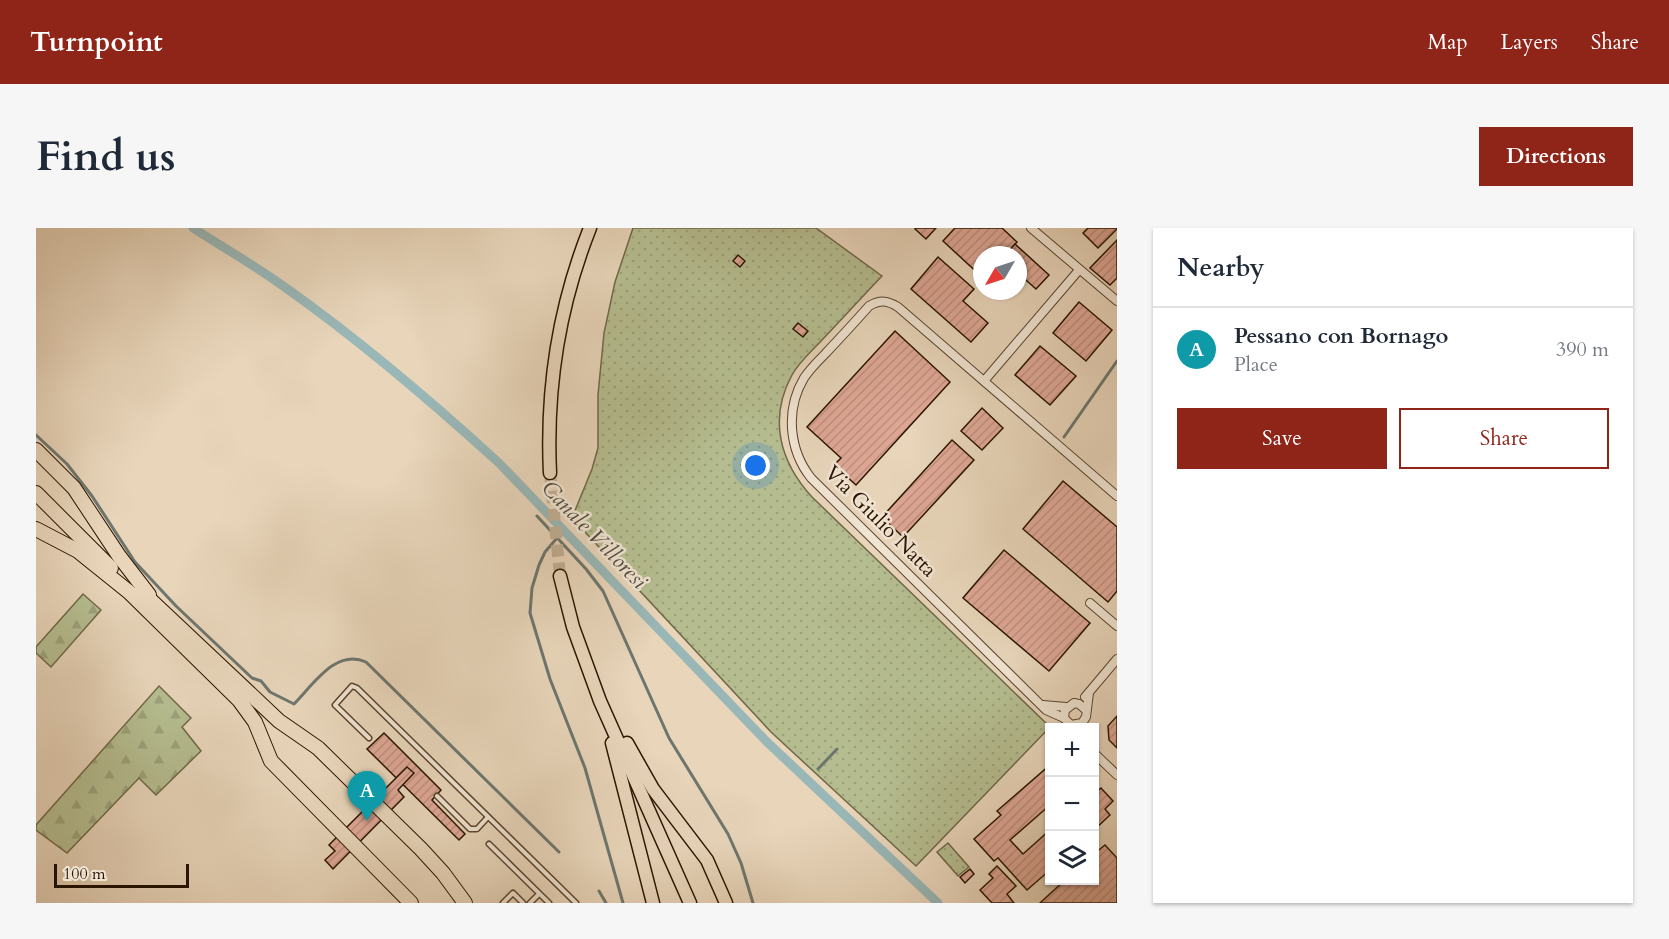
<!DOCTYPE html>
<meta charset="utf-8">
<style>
body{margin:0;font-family:Cardo,serif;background:#f6f6f7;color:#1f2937}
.controls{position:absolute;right:18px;bottom:18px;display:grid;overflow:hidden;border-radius:0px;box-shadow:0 2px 4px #0004}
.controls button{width:54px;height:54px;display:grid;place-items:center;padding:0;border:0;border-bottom:2px solid #e0e1e3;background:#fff;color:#1f2937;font:30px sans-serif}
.compass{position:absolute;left:937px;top:18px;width:54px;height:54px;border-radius:50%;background:#fff;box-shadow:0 2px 4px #0004;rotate:231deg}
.scale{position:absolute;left:18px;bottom:15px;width:135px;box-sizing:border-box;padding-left:6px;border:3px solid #2b1400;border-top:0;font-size:16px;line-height:21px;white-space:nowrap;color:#2b1400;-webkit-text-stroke:4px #f0e4d2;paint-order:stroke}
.you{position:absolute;left:720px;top:238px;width:21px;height:21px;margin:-15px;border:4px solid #fff;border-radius:50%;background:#1a73e8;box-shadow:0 0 0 9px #1a73e833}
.badge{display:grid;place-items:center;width:39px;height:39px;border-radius:50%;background:#8f2418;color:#fff;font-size:20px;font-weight:700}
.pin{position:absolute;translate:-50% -50px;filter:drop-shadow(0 2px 3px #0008)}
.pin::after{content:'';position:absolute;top:32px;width:21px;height:18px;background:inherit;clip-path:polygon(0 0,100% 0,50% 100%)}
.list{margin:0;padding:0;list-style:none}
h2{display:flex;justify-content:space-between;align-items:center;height:78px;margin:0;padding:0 24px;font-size:26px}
h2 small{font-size:20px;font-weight:400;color:#747a83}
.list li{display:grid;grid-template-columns:39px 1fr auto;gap:18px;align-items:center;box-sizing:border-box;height:84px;padding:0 24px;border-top:2px solid #e0e1e3}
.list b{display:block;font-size:22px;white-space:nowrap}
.list p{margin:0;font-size:20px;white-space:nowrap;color:#747a83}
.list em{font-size:20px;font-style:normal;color:#747a83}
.actions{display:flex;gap:12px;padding:18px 24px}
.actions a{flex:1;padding:14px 0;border:2px solid #8f2418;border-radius:0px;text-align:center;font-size:21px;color:#8f2418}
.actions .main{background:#8f2418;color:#fff}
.icon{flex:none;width:33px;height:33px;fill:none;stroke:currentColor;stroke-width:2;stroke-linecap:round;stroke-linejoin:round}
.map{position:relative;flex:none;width:1081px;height:675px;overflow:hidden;border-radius:0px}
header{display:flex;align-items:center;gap:36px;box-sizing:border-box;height:84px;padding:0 30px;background:#8f2418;color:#fff}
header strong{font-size:28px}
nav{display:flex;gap:33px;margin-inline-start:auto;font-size:21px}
.intro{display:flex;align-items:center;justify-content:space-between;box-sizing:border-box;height:144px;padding:0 36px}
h1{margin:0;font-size:42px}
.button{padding:15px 27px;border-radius:0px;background:#8f2418;color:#fff;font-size:21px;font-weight:700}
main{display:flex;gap:36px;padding:0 36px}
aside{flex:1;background:#fff;border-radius:0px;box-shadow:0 2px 4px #0004}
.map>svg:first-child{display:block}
</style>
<header>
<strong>Turnpoint</strong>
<nav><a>Map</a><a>Layers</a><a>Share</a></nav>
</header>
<div class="intro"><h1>Find us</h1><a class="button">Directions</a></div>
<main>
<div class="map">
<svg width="1081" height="675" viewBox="0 0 1081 675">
<defs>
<pattern id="grass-dots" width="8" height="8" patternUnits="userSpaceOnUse" patternTransform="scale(1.5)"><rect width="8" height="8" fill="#b5bd90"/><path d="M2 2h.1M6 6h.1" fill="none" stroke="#9ca27a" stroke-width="1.8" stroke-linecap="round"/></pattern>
<pattern id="forest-firs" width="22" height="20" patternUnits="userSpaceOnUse" patternTransform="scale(1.5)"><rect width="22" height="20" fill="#b5bd90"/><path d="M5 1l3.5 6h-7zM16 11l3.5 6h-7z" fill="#9ca27a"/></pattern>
<pattern id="building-hatch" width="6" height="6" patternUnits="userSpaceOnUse" patternTransform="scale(1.5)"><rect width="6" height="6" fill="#dea795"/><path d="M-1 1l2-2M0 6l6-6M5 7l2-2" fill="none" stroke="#bf8f7f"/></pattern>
</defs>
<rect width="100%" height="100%" fill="#e8d5ba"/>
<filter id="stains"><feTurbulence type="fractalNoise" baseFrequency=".00333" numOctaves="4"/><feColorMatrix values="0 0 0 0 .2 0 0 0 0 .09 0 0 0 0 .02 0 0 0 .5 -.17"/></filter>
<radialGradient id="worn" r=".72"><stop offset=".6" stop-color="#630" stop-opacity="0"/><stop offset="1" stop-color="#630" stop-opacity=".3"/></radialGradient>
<g fill="url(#grass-dots)" stroke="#706848" stroke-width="1.5">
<path d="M597,0H780L846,48C826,69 806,91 786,112C776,123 763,134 756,147C732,191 744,234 776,269L1014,499L880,638L735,504L536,290L556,241L562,220V167L568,105L579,54Z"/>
<path d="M912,615L933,639L922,648L901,624Z"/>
</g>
<g fill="url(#forest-firs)" stroke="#706848" stroke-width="1.5">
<path d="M47,366L65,382L15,439L0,425V419Z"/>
<path d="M123,458L155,490L146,499L165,523L120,567L103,550L31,625L0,602V597Z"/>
</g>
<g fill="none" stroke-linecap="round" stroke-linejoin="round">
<g stroke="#6d766e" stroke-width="3">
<path d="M0,207L31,236L56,268L99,334L140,378L216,450L225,453L234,464L258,476C277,457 300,420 330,434L523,624"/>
<path d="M1028,209L1081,133"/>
<path d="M501,288L550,341L567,363L633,510L692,606L705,635L717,675"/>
<path d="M521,310L509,324L503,337L496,360L494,385L514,451L549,540L587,675"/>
<path d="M782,541L801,521"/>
<path d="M563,663L570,675"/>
</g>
<path stroke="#99b7b7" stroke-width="9" d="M157,0C188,20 220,38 250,60C325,113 395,173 463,235L730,513L902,675"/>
</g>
<g fill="url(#building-hatch)" stroke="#2b1400" stroke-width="1.5">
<path d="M880,0H900L890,11L879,1Z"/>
<path d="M919,0H966L981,14L969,27H946V49L907,13Z"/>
<path d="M1052,0H1081V1L1062,20L1047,5Z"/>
<path d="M1081,12V50L1074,57L1054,40Z"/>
<path d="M979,16L1013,47L1000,61L982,45V27H969Z"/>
<path d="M702,27L709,33L704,39L697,33Z"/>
<path d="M902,29L938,61L927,73L952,95L935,114L875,61Z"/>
<path d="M1043,74L1076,102L1050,133L1017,105Z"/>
<path d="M762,95L772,103L767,109L757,101Z"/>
<path d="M859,103L914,154L820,257L798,237L805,230L771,199Z"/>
<path d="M1004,118L1040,148L1014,177L979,147Z"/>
<path d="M946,180L967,200L946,222L925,203Z"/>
<path d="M916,212L938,232L867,309L846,289Z"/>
<path d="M1027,253L1081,299V363L1072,374L987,301Z"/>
<path d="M968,322L1054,395L1013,443L927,370Z"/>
<path d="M1081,488V520L1073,512L1072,498Z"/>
<path d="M348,505L405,562L396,572L429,606L423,612L331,521Z"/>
<path d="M1014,537V577L974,612L987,626L1014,602V642L991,662L962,630L958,633L938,611L965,587L961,583Z"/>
<path d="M371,539L378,545L362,562L368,569L297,641L289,632L299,623L293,617Z"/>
<path d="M1065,560L1077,573L1069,581L1074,587L1058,602V566Z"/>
<path d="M1069,617L1081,630V675H1004L1029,652H1058V626Z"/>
<path d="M961,638L980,658L971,666L978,675H956L944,662L957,650L953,646Z"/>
<path d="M934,641L938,646L929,655L924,649Z"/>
</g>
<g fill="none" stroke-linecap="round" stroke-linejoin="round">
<path stroke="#c2ae95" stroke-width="12" stroke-dasharray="12 6" stroke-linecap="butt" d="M514,245L524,348"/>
<g stroke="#5a442e" stroke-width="7">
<g id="service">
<path d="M333,510L299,477L316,458L321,460L540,675"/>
<path d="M401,568L434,601H441L452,589"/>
<path d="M453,616L513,675"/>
<path d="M467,675L477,665L487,675"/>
<path d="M494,675L503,666"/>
</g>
</g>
<g stroke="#5a442e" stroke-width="10">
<g id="minor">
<path d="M995,0L1081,73"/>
<path d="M948,153L1043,42"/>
<path d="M1054,375L1081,398"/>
<path d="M1049,469L1081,431"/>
<path d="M1007,477L1030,479"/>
<path d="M1050,482L1043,476L1038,475L1029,482L1028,490L1035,497L1046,495L1050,489L1053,465"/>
<path d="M1028,490L1010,482L775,250C753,222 749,182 768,150C774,141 782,133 789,126C804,110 819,94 833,78C845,71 852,73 862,79L1081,268"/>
<path d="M1058,525L1081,547"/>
</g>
</g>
<g stroke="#2b1400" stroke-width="15">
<g id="primary">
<path d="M514,245C510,161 523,78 554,0"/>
<path d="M524,348L537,399L564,473L654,675"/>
<path d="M576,515L617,675"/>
<path d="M591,515L617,561L671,632L690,675"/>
</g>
</g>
<g stroke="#2b1400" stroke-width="16">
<g id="motorway">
<path d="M0,222L38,260L83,328L113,367"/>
<path d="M0,265L75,340"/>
<path d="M0,301L42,323L93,364L203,472L219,494L235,533L375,675"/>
<path d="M105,363L243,493L282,520L385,621L407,645L429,675"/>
</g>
</g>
<use href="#service" stroke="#f0e4d2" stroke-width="4"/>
<use href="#minor" stroke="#f0e4d2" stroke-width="8"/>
<use href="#primary" stroke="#e8d5ba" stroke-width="12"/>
<use href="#motorway" stroke="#e8d5ba" stroke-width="14"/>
</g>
<g text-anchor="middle" stroke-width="5" stroke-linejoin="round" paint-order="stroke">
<g font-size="21" fill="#2b1400" stroke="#f0e4d2">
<text transform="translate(845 293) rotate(45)" y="7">Via Giulio Natta</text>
</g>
<g font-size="22" font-style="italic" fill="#524d40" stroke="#f0e4d2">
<text transform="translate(559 306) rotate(46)" y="8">Canale Villoresi</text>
</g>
</g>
<rect width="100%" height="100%" filter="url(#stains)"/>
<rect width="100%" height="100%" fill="url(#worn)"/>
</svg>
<div class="controls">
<button>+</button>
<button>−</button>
<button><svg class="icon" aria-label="layers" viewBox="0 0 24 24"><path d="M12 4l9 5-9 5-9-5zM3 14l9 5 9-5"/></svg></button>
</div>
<svg class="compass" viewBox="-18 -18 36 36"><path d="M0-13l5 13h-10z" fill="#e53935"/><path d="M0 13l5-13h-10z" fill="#747a83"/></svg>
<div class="scale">100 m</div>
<div class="you"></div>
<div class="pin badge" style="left:331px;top:593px;background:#0f9aa8">A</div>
</div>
<aside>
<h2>Nearby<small></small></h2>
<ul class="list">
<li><span class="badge" style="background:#0f9aa8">A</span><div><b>Pessano con Bornago</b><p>Place</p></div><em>390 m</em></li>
</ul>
<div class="actions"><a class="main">Save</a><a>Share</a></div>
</aside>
</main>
